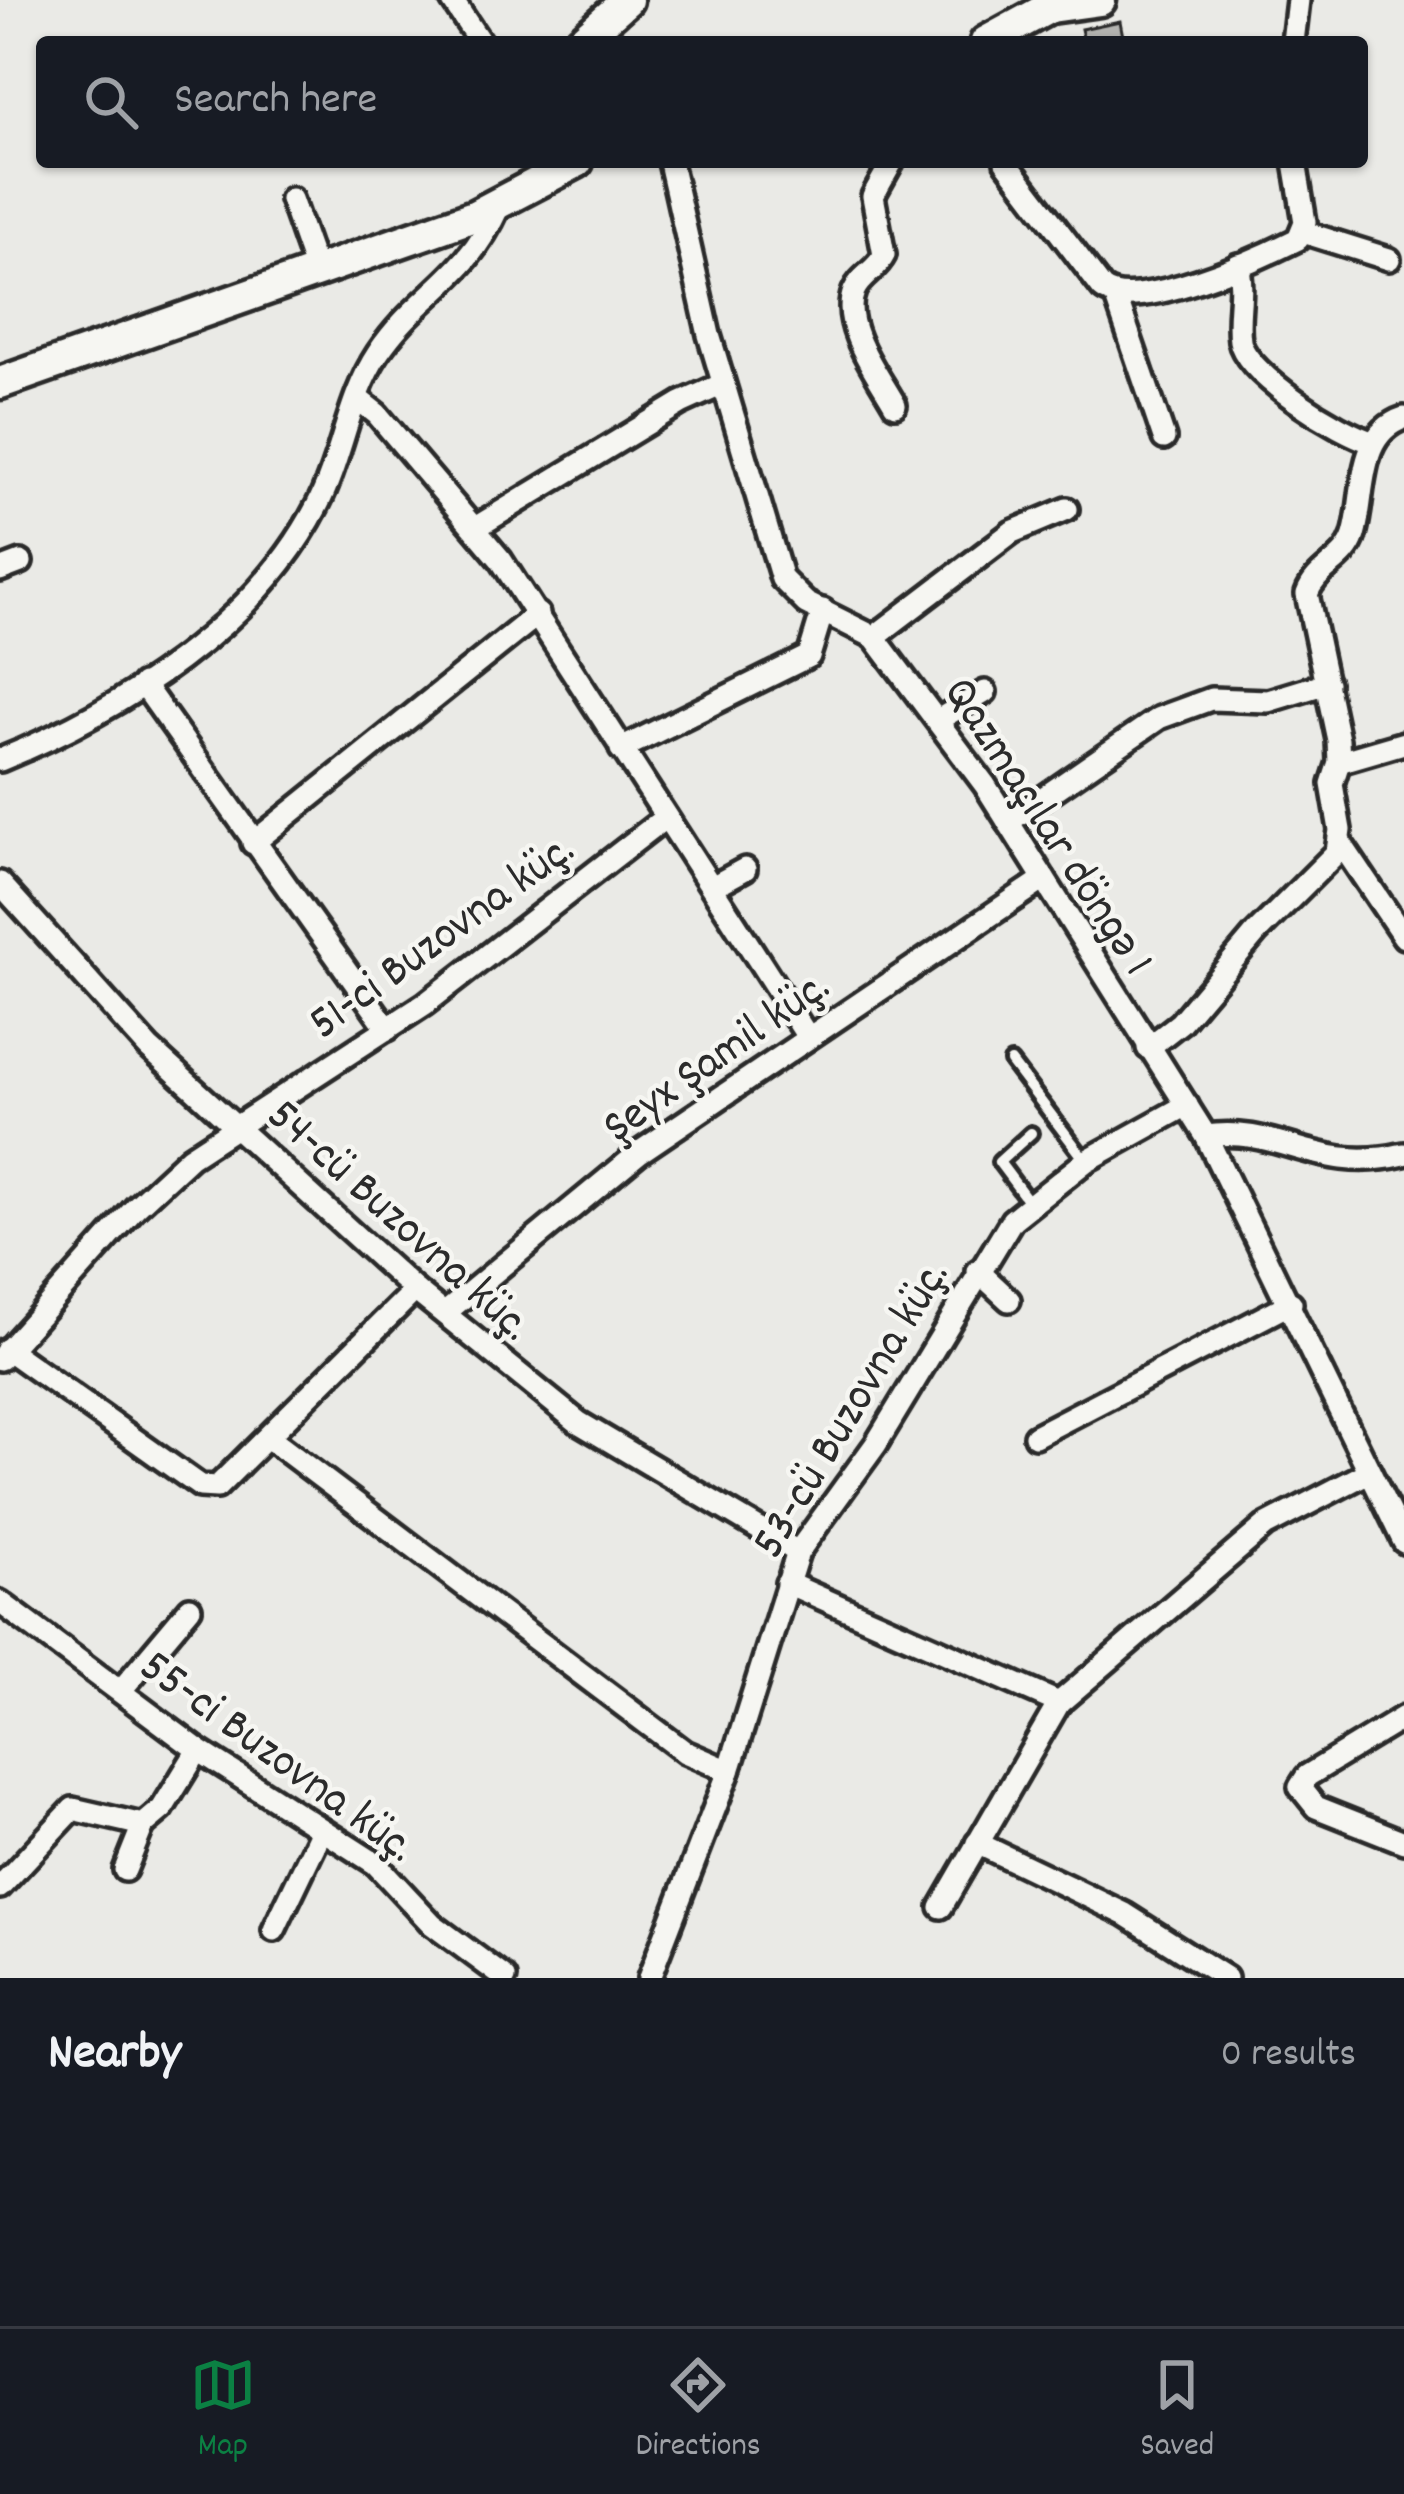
<!DOCTYPE html>
<meta charset="utf-8">
<style>
body{margin:0;font-family:Dekko,sans-serif;background:#242831;color:#f1f3f6}
.list{margin:0;padding:0;list-style:none}
h2{display:flex;justify-content:space-between;align-items:center;height:156px;margin:0;padding:0 48px;font-size:51px}
h2 small{font-size:39px;font-weight:400;color:#9ea1a6}
.icon{flex:none;width:66px;height:66px;fill:none;stroke:currentColor;stroke-width:2;stroke-linecap:round;stroke-linejoin:round}
.map{position:relative;flex:none;width:1404px;height:1978px;overflow:hidden}
.search{position:absolute;background:#171b24;box-shadow:0 3px 9px #0004;left:36px;right:36px;top:36px;height:132px;display:flex;align-items:center;gap:30px;box-sizing:border-box;padding:0 42px;border-radius:12px;color:#9ea1a6;font-size:45px}
.sheet{height:348px;background:#171b24}
nav{display:flex;justify-content:space-around;align-items:center;box-sizing:border-box;height:168px;border-top:3px solid #363941;background:#171b24;font-size:33px;color:#9ea1a6}
nav a{display:grid;justify-items:center;gap:6px}
nav .on{color:#0b8043}
.map>svg:first-child{display:block}
</style>
<div class="map">
<svg width="1404" height="1978" viewBox="0 0 1404 1978">
<rect width="100%" height="100%" fill="#eaeae6"/>
<filter id="ink" filterUnits="userSpaceOnUse"><feTurbulence type="fractalNoise" baseFrequency=".00833" numOctaves="2"/><feDisplacementMap in="SourceGraphic" scale="24" xChannelSelector="R" yChannelSelector="G"/><feConvolveMatrix kernelMatrix="1 2 1 2 8 2 1 2 1" color-interpolation-filters="sRGB"/></filter>
<g filter="url(#ink)">
<path fill="#b4b4b1" stroke="#2b2b2b" stroke-width="3" d="M1120,21L1124,42H1084L1081,29Z"/>
<g fill="none" stroke-linecap="round" stroke-linejoin="round">
<g stroke="#2b2b2b" stroke-width="20">
<g id="lane">
<path d="M1011,1062L1086,1161"/>
<path d="M1029,1202L999,1162L1031,1133"/>
</g>
</g>
<g stroke="#2b2b2b" stroke-width="30">
<g id="street">
<path d="M452,0L480,42"/>
<path d="M1293,42L1298,0"/>
<path d="M670,162L709,335L782,579L806,603L874,637L985,785L1206,1136L1404,1542"/>
<path d="M892,162L873,196L884,255C877,270 860,276 854,291C840,326 879,376 895,405"/>
<path d="M1006,162L1102,288C1133,316 1262,257 1298,239L1305,222L1295,162"/>
<path d="M291,199L317,273"/>
<path d="M1303,232L1389,259"/>
<path d="M1238,265C1245,291 1236,315 1240,341C1246,375 1340,433 1372,442"/>
<path d="M1116,297L1164,438"/>
<path d="M358,399L377,414L501,560L808,1037"/>
<path d="M475,528L681,403L723,384"/>
<path d="M0,570L21,562"/>
<path d="M874,637L1012,532L1067,509"/>
<path d="M143,684L388,1029"/>
<path d="M938,720L985,692"/>
<path d="M621,749L809,656L823,610"/>
<path d="M0,760C120,711 255,626 317,506C342,458 348,398 378,353C418,293 465,282 499,206"/>
<path d="M1339,762L1404,743"/>
<path d="M1008,822L1159,718L1211,699L1268,701L1327,683"/>
<path d="M1340,842L1404,937"/>
<path d="M253,843L538,614"/>
<path d="M0,883L149,1048L415,1290L578,1422L798,1552"/>
<path d="M714,886L745,869"/>
<path d="M1148,1048L1180,1023L1256,933L1337,852L1340,830L1332,784L1339,762L1338,740L1307,594C1316,568 1346,562 1354,535C1366,494 1356,434 1404,418"/>
<path d="M1206,1136C1280,1125 1317,1175 1404,1154"/>
<path d="M978,1271L1009,1300"/>
<path d="M445,1313L640,1152L1044,879"/>
<path d="M7,1349L200,1486L217,1487L415,1290"/>
<path d="M0,1359L136,1207L190,1157L425,1004L666,817"/>
<path d="M1035,1436L1291,1303"/>
<path d="M269,1438L685,1752L729,1771"/>
<path d="M787,1583L1059,1703"/>
<path d="M0,1602L198,1750L376,1864L432,1924L505,1978"/>
<path d="M122,1689L190,1608"/>
<path d="M1404,1717L1307,1776L1300,1787L1316,1807L1404,1842"/>
<path d="M977,1843L1125,1914L1226,1978"/>
<path d="M125,1870L143,1825"/>
<path d="M0,1887L73,1809L143,1825L162,1809L198,1750"/>
<path d="M941,1907L1059,1703L1265,1526L1369,1472"/>
<path d="M274,1930L322,1830"/>
<path d="M649,1978L729,1771L798,1552L876,1444L1012,1220L1086,1161L1187,1105"/>
</g>
</g>
<g stroke="#2b2b2b" stroke-width="39">
<g id="secondary">
<path d="M580,42L627,0"/>
<path d="M986,42L1050,7L1100,0"/>
<path d="M0,383L474,216L577,162"/>
</g>
</g>
<use href="#lane" stroke="#f6f6f2" stroke-width="10"/>
<use href="#street" stroke="#f6f6f2" stroke-width="21"/>
<use href="#secondary" stroke="#f6f6f2" stroke-width="30"/>
</g>
</g>
<g text-anchor="middle" stroke-width="9" stroke-linejoin="round" paint-order="stroke">
<g font-size="48" fill="#2b2b2b" stroke="#f6f6f2">
<text transform="translate(1052 824) rotate(57)" y="17">Qazmaçılar döngə 1</text>
<text transform="translate(439 933) rotate(-36)" y="17">51-ci Buzovna küç.</text>
<text transform="translate(714 1053) rotate(-35)" y="17">Şeyx Şamil küç.</text>
<text transform="translate(402 1217) rotate(42)" y="17">54-cü Buzovna küç.</text>
<text transform="translate(847 1407) rotate(-59)" y="17">53-cü Buzovna küç.</text>
<text transform="translate(280 1753) rotate(36)" y="17">55-ci Buzovna küç.</text>
</g>
</g>
</svg>
<div class="search"><svg class="icon" aria-label="search" viewBox="0 0 24 24"><circle cx="10" cy="10" r="6"/><path d="M15 15l6 6"/></svg>Search here</div>
</div>
<section class="sheet">
<h2>Nearby<small>0 results</small></h2>
<ul class="list">
</ul>
</section>
<nav>
<a class="on"><svg class="icon" aria-label="map" viewBox="0 0 24 24"><path d="M3 6l6-2 6 2 6-2v14l-6 2-6-2-6 2zM9 4v14M15 6v14"/></svg>Map</a>
<a><svg class="icon" aria-label="directions" viewBox="0 0 24 24"><path d="M12 3l9 9-9 9-9-9zM9 14v-3h6M13 9l2 2-2 2"/></svg>Directions</a>
<a><svg class="icon" aria-label="saved" viewBox="0 0 24 24"><path d="M7 4h10v16l-5-4-5 4z"/></svg>Saved</a>
</nav>
